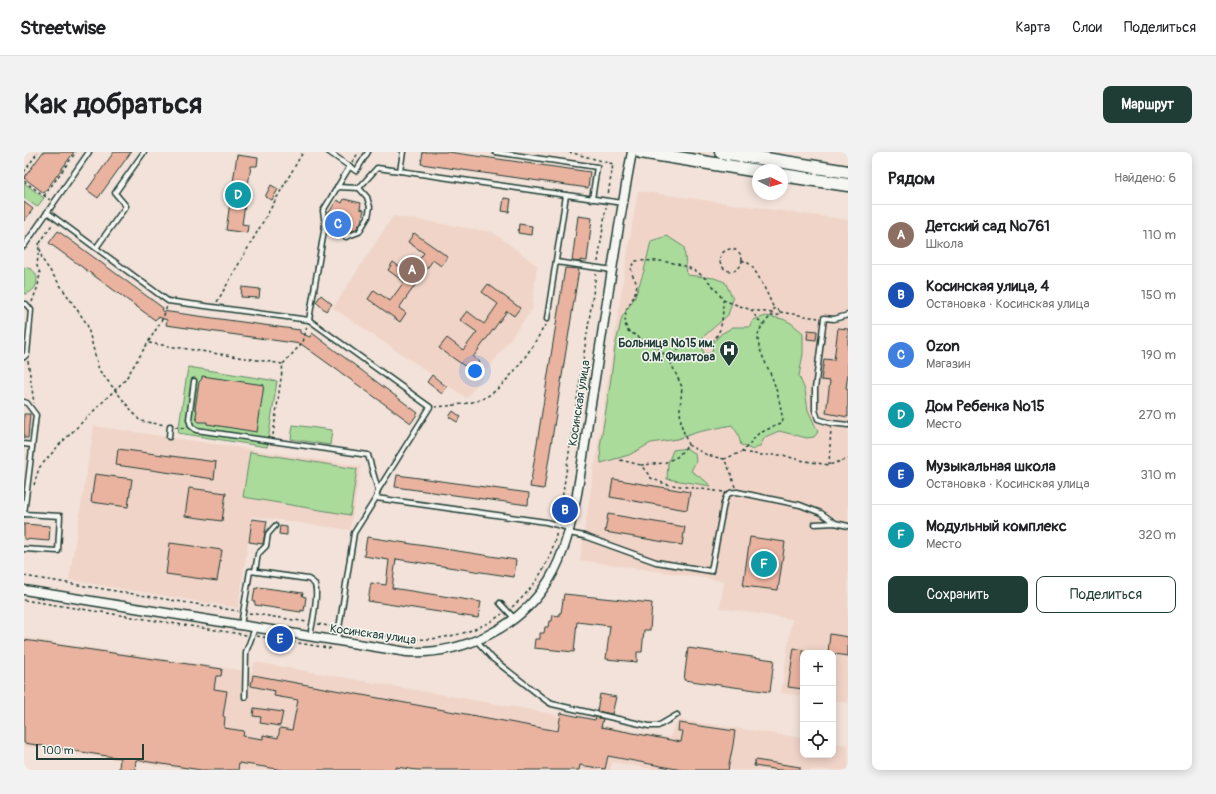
<!DOCTYPE html>
<html lang="ru">
<meta charset="utf-8">
<style>
body{margin:0;font-family:Pangolin,sans-serif;background:#f2f2f2;color:#202124}
.controls{position:absolute;right:12px;bottom:12px;display:grid;overflow:hidden;border-radius:8px;box-shadow:0 2px 10px #0003}
.controls button{width:36px;height:36px;display:grid;place-items:center;padding:0;border:0;border-bottom:1px solid #e0e0e0;background:#fff;color:#202124;font:20px sans-serif}
.compass{position:absolute;left:728px;top:12px;width:36px;height:36px;border-radius:50%;background:#fff;box-shadow:0 2px 10px #0003;rotate:95deg}
.scale{position:absolute;left:12px;bottom:10px;width:108px;box-sizing:border-box;padding-left:4px;border:2px solid #1f3d34;border-top:0;font-size:11px;line-height:14px;white-space:nowrap;color:#1f3d34;-webkit-text-stroke:3px #f6f6f2;paint-order:stroke}
.you{position:absolute;left:451px;top:219px;width:14px;height:14px;margin:-10px;border:3px solid #fff;border-radius:50%;background:#1a73e8;box-shadow:0 0 0 6px #1a73e833}
.badge{display:grid;place-items:center;width:26px;height:26px;border-radius:50%;background:#1f3d34;color:#fff;font-size:13px;font-weight:700}
.pin{position:absolute;translate:-50% -50%;border:2px solid #fff;box-shadow:0 1px 4px #0006}
.list{margin:0;padding:0;list-style:none}
h2{display:flex;justify-content:space-between;align-items:center;height:52px;margin:0;padding:0 16px;font-size:17px}
h2 small{font-size:13px;font-weight:400;color:#757577}
.list li{display:grid;grid-template-columns:26px 1fr auto;gap:12px;align-items:center;box-sizing:border-box;height:60px;padding:0 16px;border-top:1px solid #e0e0e0}
.list b{display:block;font-size:15px;white-space:nowrap}
.list p{margin:0;font-size:13px;white-space:nowrap;color:#757577}
.list em{font-size:13px;font-style:normal;color:#757577}
.actions{display:flex;gap:8px;padding:12px 16px}
.actions a{flex:1;padding:9px 0;border:1px solid #1f3d34;border-radius:8px;text-align:center;font-size:14px;color:#1f3d34}
.actions .main{background:#1f3d34;color:#fff}
.icon{flex:none;width:22px;height:22px;fill:none;stroke:currentColor;stroke-width:2;stroke-linecap:round;stroke-linejoin:round}
.map{position:relative;flex:none;width:824px;height:618px;overflow:hidden;border-radius:8px}
header{display:flex;align-items:center;gap:24px;box-sizing:border-box;height:56px;padding:0 20px;background:#fff;border-bottom:1px solid #e0e0e0}
header strong{font-size:19px}
nav{display:flex;gap:22px;margin-inline-start:auto;font-size:14px}
.intro{display:flex;align-items:center;justify-content:space-between;box-sizing:border-box;height:96px;padding:0 24px}
h1{margin:0;font-size:28px}
.button{padding:10px 18px;border-radius:8px;background:#1f3d34;color:#fff;font-size:14px;font-weight:700}
main{display:flex;gap:24px;padding:0 24px}
aside{flex:1;background:#fff;border-radius:8px;box-shadow:0 2px 10px #0003}
.map>svg:first-child{display:block}
</style>
<header>
<strong>Streetwise</strong>
<nav><a>Карта</a><a>Слои</a><a>Поделиться</a></nav>
</header>
<div class="intro"><h1>Как добраться</h1><a class="button">Маршрут</a></div>
<main>
<div class="map">
<svg width="824" height="618" viewBox="0 0 824 618">
<rect width="100%" height="100%" fill="#f2e2d9"/>
<filter id="ink" filterUnits="userSpaceOnUse"><feTurbulence type="fractalNoise" baseFrequency=".025" numOctaves="2"/><feDisplacementMap in="SourceGraphic" scale="8" xChannelSelector="R" yChannelSelector="G"/><feConvolveMatrix kernelMatrix="1 2 1 2 8 2 1 2 1" color-interpolation-filters="sRGB"/></filter>
<g filter="url(#ink)">
<g fill="#f0d4c8">
<path d="M614,39L824,68V551L809,548V501H779V544L757,541L768,467L696,456L700,429L556,408L601,116Z"/>
<path d="M369,64L468,80L513,113L508,157L443,246L309,156Z"/>
<path d="M70,274L337,314L326,378L228,364L214,456L45,428Z"/>
<path d="M0,486L228,520L230,510L513,559L527,562L535,565L646,586L649,576L656,568L779,586V603H809V591L824,593V618H634L588,610L586,618H165L0,594Z"/>
</g>
<g fill="#aadb9b" stroke="#648c68">
<path d="M0,31L20,46L13,55L0,46Z"/>
<path d="M643,84L660,95L663,123L690,126L701,130L709,147L704,163L679,185L677,191L680,202L688,201L689,191L697,182L709,175H727L729,168L742,164L759,167L767,171L779,181V202L775,224L781,238L784,258L794,280L790,285L783,286L755,279L741,285L736,294L729,298L717,293L714,282L708,273L674,280L653,287L627,291L605,303L577,311L576,295L586,233L591,195L598,165L611,145L620,119L627,89Z"/>
<path d="M0,115C2,116 5,116 7,117C18,124 13,141 0,142Z"/>
<path d="M164,215L253,229L243,295L154,281Z"/>
<path d="M269,273L308,278L306,293L267,287Z"/>
<path d="M662,296L671,302L672,309L667,319L679,327L687,334L643,327L644,311L649,298Z"/>
<path d="M226,300L333,317L326,363L219,345Z"/>
</g>
<g fill="#eab3a0" stroke="#1f3d34">
<path d="M19,0H50L20,41L0,26Z"/>
<path d="M90,0H107L74,46L63,38Z"/>
<path d="M399,0H424L566,20L564,36L397,12Z"/>
<path d="M213,3L234,6L233,14H227L218,72L224,73L223,81L202,78Z"/>
<path d="M247,33L254,37L248,48L241,45Z"/>
<path d="M480,46L487,47L485,60L478,59Z"/>
<path d="M320,47L337,51L336,57L340,58L337,70L332,77L327,79L324,77L320,80L319,79L307,69L309,65L304,62L313,48L318,51Z"/>
<path d="M0,50L9,57L0,69Z"/>
<path d="M554,64L568,66L563,109L556,108V110L548,109Z"/>
<path d="M495,72L508,74L507,83L494,81Z"/>
<path d="M34,79L139,156L138,159L276,178V181L286,185L288,181L394,261L387,271L277,192L142,173L143,168L134,165L131,168L25,91Z"/>
<path d="M390,81L424,105L417,114L409,108L375,156L382,161L376,170L344,147L350,138L366,149L380,130L364,118L369,110L385,122L400,101L384,90Z"/>
<path d="M541,116L555,117L520,337L506,335Z"/>
<path d="M464,132L496,156L490,164L483,159L449,205L456,210L449,220L415,196L423,186L439,198L453,180L436,168L443,159L460,172L474,152L458,140Z"/>
<path d="M218,135L236,137L235,146L217,145Z"/>
<path d="M297,143L308,152L302,159L292,150Z"/>
<path d="M814,176L824,177V222L822,236L824,237V265L802,261L806,229L797,228L800,207L810,208Z"/>
<path d="M784,178L793,179L792,188L783,187Z"/>
<path d="M408,223L423,235L418,242L403,230Z"/>
<path d="M178,224L240,233L233,280L183,272V270H175L173,268L172,264L173,258L171,257L175,230L178,227Z"/>
<path d="M429,259L437,265L433,270L425,265Z"/>
<path d="M0,262H6L4,286H0Z"/>
<path d="M94,297L192,310L190,327L92,313Z"/>
<path d="M71,322L108,327L104,355L67,350Z"/>
<path d="M373,323L505,341L504,353L371,335Z"/>
<path d="M589,327L666,340L663,358L586,345Z"/>
<path d="M165,336L202,341L198,369L161,364Z"/>
<path d="M584,362L661,375L658,393L581,380Z"/>
<path d="M228,367L243,369L239,392L225,390Z"/>
<path d="M0,372L26,374L25,389L0,387Z"/>
<path d="M256,374L263,375V383L255,382Z"/>
<path d="M343,385L492,408L490,425L372,407L368,436L457,450L454,466L344,449L347,431L362,433L365,408L340,404Z"/>
<path d="M726,385L761,390L754,438L719,434Z"/>
<path d="M146,391L198,398L193,429L142,422Z"/>
<path d="M234,435L279,441L278,444L282,445L280,459L277,458V460L231,453V450L229,449L231,436L233,437Z"/>
<path d="M540,442L628,451L626,478H620L618,500H613V510L582,507L586,474L553,470L550,500L510,496L511,487H516V481H520L521,475H524L525,469H528L529,463L535,464V461H537Z"/>
<path d="M806,482L824,485V504L804,501Z"/>
<path d="M0,488L198,517L197,524H192L190,537L203,539L199,564L201,565L200,576L220,579L219,584L239,587V583L254,586L256,576L268,578L274,548L250,544L251,539L227,534L229,523L534,579L537,561L571,568L572,565L579,567L577,575L657,590L659,579H654L655,571L711,579L709,593L704,618H658L584,604L581,617L556,613L555,618H393L372,615V618H260L215,611L214,618H177L112,608L111,618L95,617L96,606L0,591Z"/>
<path d="M664,496L750,508L746,540L660,528Z"/>
<path d="M770,496L779,498V537L764,535Z"/>
<path d="M576,542L592,545L588,562L573,559Z"/>
<path d="M230,556L259,560L256,574L236,571L237,565L229,564Z"/>
<path d="M731,608L776,615V618H755L730,614Z"/>
</g>
<g fill="none" stroke-linecap="round" stroke-linejoin="round">
<g stroke="#1f3d34" stroke-width="7">
<g id="service">
<path d="M305,0L332,19L344,0"/>
<path d="M471,0L573,15L568,47"/>
<path d="M376,19L542,43"/>
<path d="M335,36L353,16L376,19L379,0"/>
<path d="M23,60L144,149L285,168L406,255L354,338L352,346L330,381L313,489"/>
<path d="M301,73L322,85L335,80L344,65L346,55L343,45L335,36L313,35"/>
<path d="M0,94L65,0"/>
<path d="M72,96L102,54L91,41L120,0"/>
<path d="M532,110L589,118"/>
<path d="M0,152H2L7,158L3,202L0,205"/>
<path d="M824,163L810,167L800,166L791,237V258L794,267L807,271L824,273"/>
<path d="M523,167L542,43L599,51"/>
<path d="M285,168L301,73L299,59L326,14"/>
<path d="M170,229L165,267L167,274L172,278L344,303L354,338"/>
<path d="M0,250L3,251L12,263L0,362"/>
<path d="M145,285L146,274"/>
<path d="M0,292L8,293"/>
<path d="M352,346L522,370L545,376"/>
<path d="M0,362L36,364L34,399L0,397"/>
<path d="M791,372L811,371L824,374"/>
<path d="M545,381L560,384L632,410L687,419L700,351C702,343 704,340 713,340L776,353L797,361L811,371"/>
<path d="M231,419L234,402L242,394L244,382L251,374"/>
<path d="M476,451L490,466"/>
<path d="M217,473L226,419L284,427C287,429 290,430 291,433C295,442 288,473 286,484"/>
<path d="M453,489L469,507L524,550L528,552L625,574H634L653,563"/>
<path d="M221,545L222,500L231,476"/>
</g>
</g>
<g stroke="#1f3d34" stroke-width="11">
<path id="minor" d="M0,438L383,500C438,503 496,476 525,428C541,402 547,372 553,342C557,318 561,294 564,270C579,180 591,90 608,0"/>
</g>
<g stroke="#1f3d34" stroke-width="15">
<g id="secondary">
<path d="M617,0L734,19"/>
<path d="M697,0L824,20"/>
<path d="M758,23L824,33"/>
</g>
</g>
<g stroke="#1f3d34" stroke-width="1.5" stroke-dasharray="3 3" stroke-linecap="butt">
<path d="M545,0L589,12L584,43"/>
<path d="M328,10L335,0"/>
<path d="M0,20L14,0"/>
<path d="M0,29L26,48"/>
<path d="M20,44L52,0"/>
<path d="M15,91L18,107L63,172L75,218L116,269L141,273"/>
<path d="M16,91L29,71"/>
<circle cx="707" cy="108" r="11"/>
<path d="M718,108C720,109 722,110 724,111C732,116 746,147 750,157"/>
<path d="M574,110L582,55"/>
<path d="M8,150L14,134L16,121L13,114L15,94"/>
<path d="M193,150L279,0"/>
<path d="M727,158L738,173"/>
<path d="M756,160L794,166"/>
<path d="M125,191L259,212"/>
<path d="M645,207L634,196L604,179L601,172L602,158L609,146L612,138L613,132L608,122L607,115L611,109C650,107 678,113 699,148L727,158L749,161"/>
<path d="M4,209L10,251"/>
<path d="M411,255C424,254 449,252 460,246C483,235 509,195 521,173"/>
<path d="M151,275L163,276"/>
<path d="M249,283L259,212L279,190L283,174"/>
<path d="M664,293L657,272L656,257L658,235L645,207C658,192 661,195 678,192C680,192 685,191 687,190C699,182 699,162 699,149"/>
<path d="M718,300L737,303H759L775,308L805,313L824,307"/>
<path d="M596,308L617,313"/>
<path d="M805,313L807,275"/>
<path d="M10,333L15,316L35,293L101,228L139,166L143,154"/>
<path d="M711,335L706,319L700,307L718,300L734,282L759,270C757,256 754,241 749,228C745,217 734,198 734,187C733,174 747,168 750,157L753,156L756,160L755,163L747,164"/>
<path d="M699,340L641,332L627,326L617,313L640,311L653,305L664,293L683,303L700,307"/>
<path d="M535,367L572,122"/>
<path d="M0,424L214,459"/>
<path d="M0,448L223,483"/>
<path d="M488,455C511,436 527,409 533,379"/>
<path d="M225,461L283,470"/>
<path d="M294,472L310,475"/>
<path d="M320,476C342,480 365,485 387,487C418,489 454,480 478,462"/>
<path d="M233,484L310,497"/>
</g>
<use href="#service" stroke="#f6f6f2" stroke-width="4"/>
<use href="#minor" stroke="#f6f6f2" stroke-width="8"/>
<use href="#secondary" stroke="#f6f6f2" stroke-width="12"/>
</g>
</g>
<defs>
<g id="hospital-pin" transform="scale(1)"><path d="M0 17L-7.5 6A9.5 9.5 0 1 1 7.5 6Z" fill="#1f3d34" stroke="#f6f6f2"/><path d="M-5-5h3v3.5h4V-5h3V5h-3V1.5h-4V5h-3Z" fill="#fff"/></g>
</defs>
<g fill-rule="evenodd">
<use href="#hospital-pin" x="705" y="198"/>
</g>
<g text-anchor="middle" stroke-width="3" stroke-linejoin="round" paint-order="stroke">
<g font-size="12" font-weight="bold" fill="#1f3d34" stroke="#f6f6f2" text-anchor="end">
<text x="691" y="195">Больница №15 им.<tspan x="691" dy="14">О.М. Филатова</tspan></text>
</g>
<g font-size="12" fill="#1f3d34" stroke="#f6f6f2">
<text transform="translate(555 251) rotate(-81)" y="4">Косинская улица</text>
<text transform="translate(349 482) rotate(8)" y="4">Косинская улица</text>
</g>
</g>
</svg>
<div class="controls">
<button>+</button>
<button>−</button>
<button><svg class="icon" aria-label="locate" viewBox="0 0 24 24"><circle cx="12" cy="12" r="6"/><path d="M12 2v4M12 18v4M2 12h4M18 12h4"/></svg></button>
</div>
<svg class="compass" viewBox="-18 -18 36 36"><path d="M0-13l5 13h-10z" fill="#e53935"/><path d="M0 13l5-13h-10z" fill="#757577"/></svg>
<div class="scale">100 m</div>
<div class="you"></div>
<div class="pin badge" style="left:388px;top:118px;background:#8d6e63">A</div>
<div class="pin badge" style="left:541px;top:358px;background:#1a4fb4">B</div>
<div class="pin badge" style="left:314px;top:72px;background:#3f7fe0">C</div>
<div class="pin badge" style="left:214px;top:43px;background:#0f9aa8">D</div>
<div class="pin badge" style="left:256px;top:487px;background:#1a4fb4">E</div>
<div class="pin badge" style="left:740px;top:412px;background:#0f9aa8">F</div>
</div>
<aside>
<h2>Рядом<small>Найдено: 6</small></h2>
<ul class="list">
<li><span class="badge" style="background:#8d6e63">A</span><div><b>Детский сад №761</b><p>Школа</p></div><em>110 m</em></li>
<li><span class="badge" style="background:#1a4fb4">B</span><div><b>Косинская улица, 4</b><p>Остановка · Косинская улица</p></div><em>150 m</em></li>
<li><span class="badge" style="background:#3f7fe0">C</span><div><b>Ozon</b><p>Магазин</p></div><em>190 m</em></li>
<li><span class="badge" style="background:#0f9aa8">D</span><div><b>Дом Ребенка №15</b><p>Место</p></div><em>270 m</em></li>
<li><span class="badge" style="background:#1a4fb4">E</span><div><b>Музыкальная школа</b><p>Остановка · Косинская улица</p></div><em>310 m</em></li>
<li><span class="badge" style="background:#0f9aa8">F</span><div><b>Модульный комплекс</b><p>Место</p></div><em>320 m</em></li>
</ul>
<div class="actions"><a class="main">Сохранить</a><a>Поделиться</a></div>
</aside>
</main>
